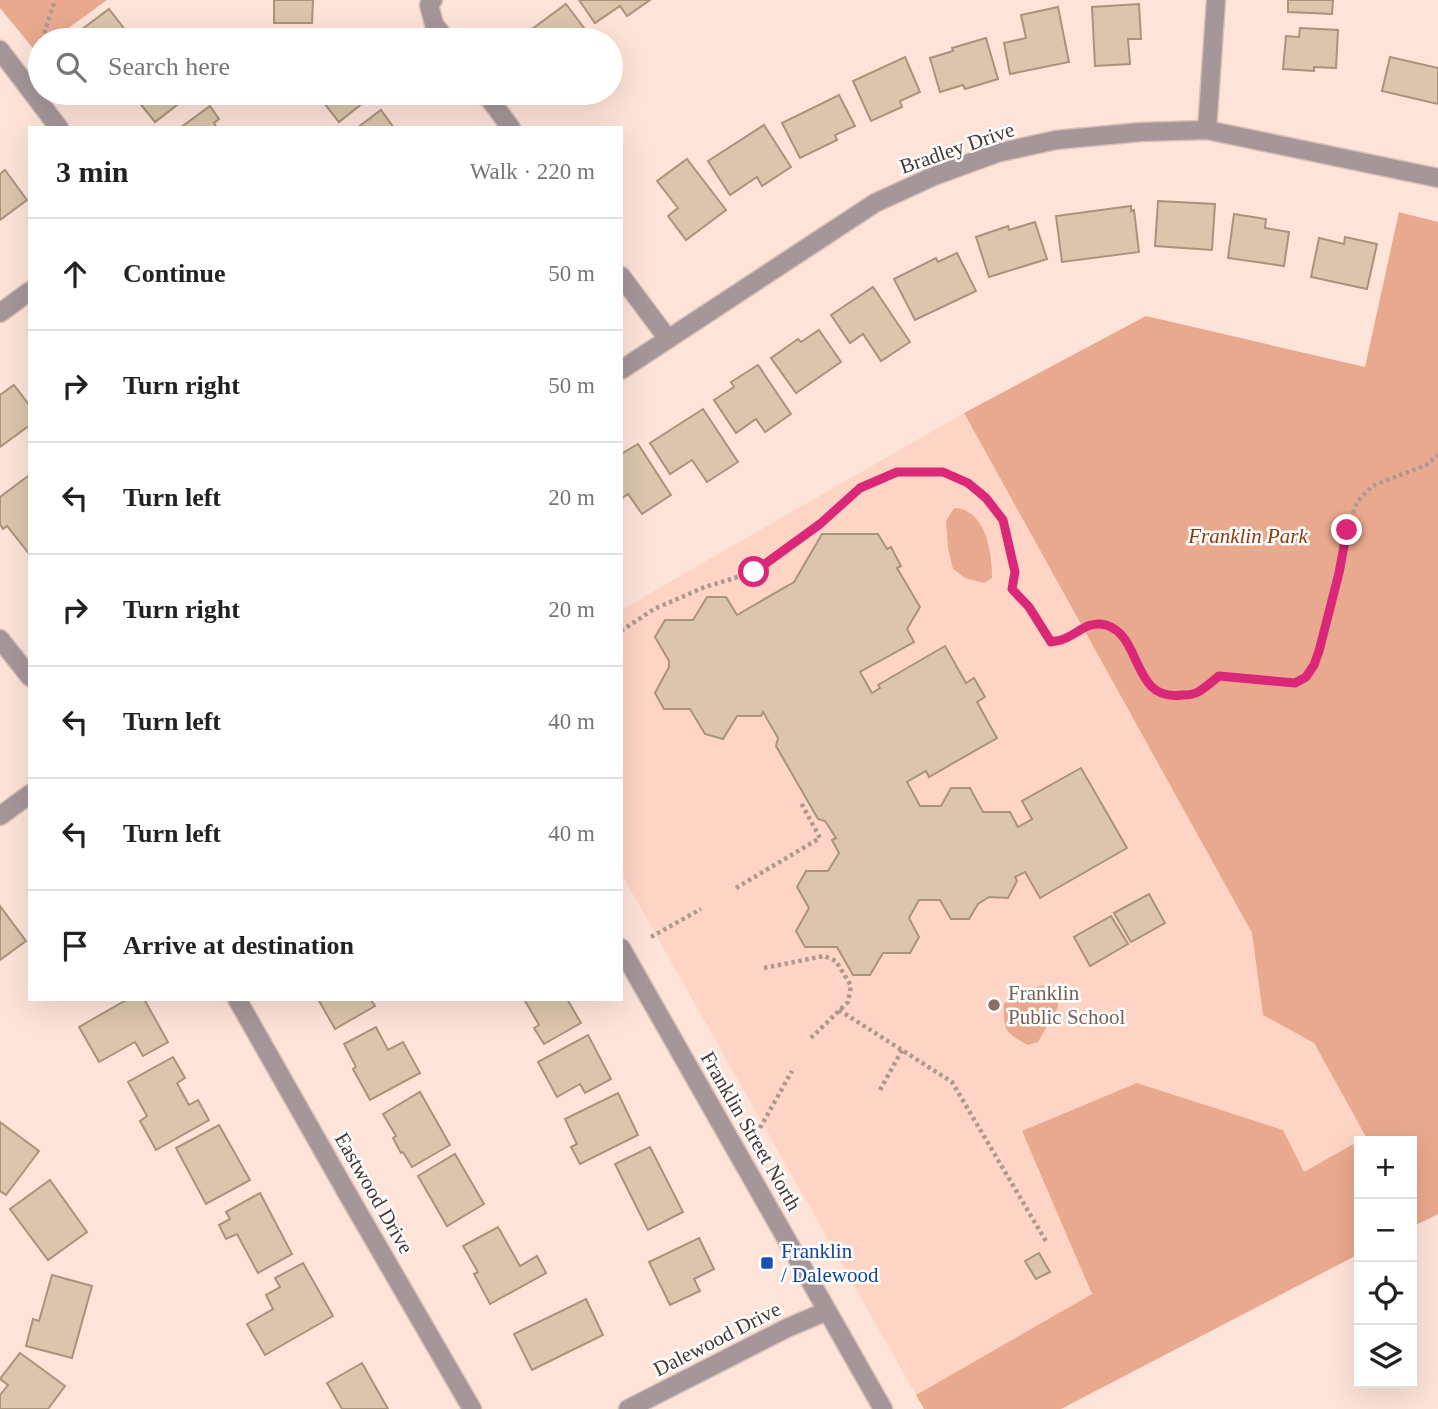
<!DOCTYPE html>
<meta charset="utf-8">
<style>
body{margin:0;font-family:Georgia,serif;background:#f2f2f2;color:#222}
.controls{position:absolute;right:21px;bottom:21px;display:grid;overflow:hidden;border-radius:0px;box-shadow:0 7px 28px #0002}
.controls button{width:63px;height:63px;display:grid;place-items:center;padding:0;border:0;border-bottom:2px solid #e0e0e0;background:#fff;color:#222;font:35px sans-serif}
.stop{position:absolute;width:21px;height:21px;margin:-16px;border:5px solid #db2777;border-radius:50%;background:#fff}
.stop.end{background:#db2777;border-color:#fff;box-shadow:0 2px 7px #0008}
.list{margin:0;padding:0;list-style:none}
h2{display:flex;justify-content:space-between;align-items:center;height:91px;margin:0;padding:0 28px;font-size:30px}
h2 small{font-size:23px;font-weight:400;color:#767676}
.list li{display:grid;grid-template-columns:46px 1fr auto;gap:21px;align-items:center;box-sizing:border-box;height:112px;padding:0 28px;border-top:2px solid #e0e0e0}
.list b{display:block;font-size:26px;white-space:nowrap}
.list em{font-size:23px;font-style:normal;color:#767676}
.icon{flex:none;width:38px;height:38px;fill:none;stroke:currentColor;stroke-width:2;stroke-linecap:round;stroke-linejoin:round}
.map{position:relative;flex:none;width:1438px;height:1409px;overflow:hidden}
.search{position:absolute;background:#fff;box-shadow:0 7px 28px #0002;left:28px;top:28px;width:595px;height:77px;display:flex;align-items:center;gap:18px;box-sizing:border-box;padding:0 24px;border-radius:38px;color:#767676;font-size:26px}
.panel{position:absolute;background:#fff;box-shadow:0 7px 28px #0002;left:28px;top:126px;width:595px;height:875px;border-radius:0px}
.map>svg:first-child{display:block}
</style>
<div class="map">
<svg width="1438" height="1409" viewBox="0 0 1438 1409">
<rect width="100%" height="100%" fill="#fee3d8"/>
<path fill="#fed5c4" d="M964,413L1366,1137L916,1395L621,873V610Z"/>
<g fill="#e9a98e">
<path d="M0,0H107L52,40H40V49L36,52L0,8Z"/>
<path d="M1399,212L1438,222V1214L1412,1227V1141H1359V1254L1061,1409H924L916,1395L1092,1294L1022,1131L1137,1083L1283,1130L1304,1172L1366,1137L1314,1043L1263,1015L1252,933L964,413L1146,316L1365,367Z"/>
<path d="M954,508C986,509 992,553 992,578L984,583L965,578L953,569L948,548L946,521Z"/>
<path d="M1045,985L1058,997V1007L1038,1042L1028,1045C1005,1033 1003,1030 1004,1004L1018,991Z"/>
</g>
<g fill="#dcc5ac" stroke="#a9937b" stroke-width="2">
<path d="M274,0H313L312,23H274Z"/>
<path d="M579,0H650L627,16L620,6L595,23Z"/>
<path d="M1288,0H1333L1332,14L1288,12Z"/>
<path d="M566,4L593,40H534L528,32Z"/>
<path d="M1139,4L1141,39H1128L1130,64L1095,66L1092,7Z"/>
<path d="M1058,7L1069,62L1010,74L1004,43L1026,38L1021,15Z"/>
<path d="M109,9L133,40H82L77,33Z"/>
<path d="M1300,28L1338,30L1336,68L1314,67V71L1283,69L1286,36L1299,37Z"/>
<path d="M986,38L998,79L965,89L963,85L940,92L930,58L953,51L952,48Z"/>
<path d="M905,57L920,92L900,101L902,107L871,121L853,81Z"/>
<path d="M1390,57L1438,68V104L1382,91Z"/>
<path d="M143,93H182L186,98L155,122L138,101L145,96Z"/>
<path d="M316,93H371L373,95L339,122Z"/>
<path d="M839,95L855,126L835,135L837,140L800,158L782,123Z"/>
<path d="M210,106L219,119L214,123L217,128H180Z"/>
<path d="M381,110L394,128H357Z"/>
<path d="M764,125L791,167L762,186L757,177L730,195L708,161Z"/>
<path d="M687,159L726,210L686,240L668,216L678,208L657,181Z"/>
<path d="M5,170L27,200L0,220V174Z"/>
<path d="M1158,201L1215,204L1212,250L1155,246Z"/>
<path d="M1131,206V211L1134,210L1139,252L1062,262L1056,216Z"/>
<path d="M1234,214L1266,219L1265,228L1289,232L1284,266L1228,258Z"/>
<path d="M1035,222L1047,259L989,277L976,237L1008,226L1009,230Z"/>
<path d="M1345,237L1377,244L1367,289L1311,277L1319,238L1344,244Z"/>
<path d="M957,253L976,291L915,320L894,279L936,258L938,262Z"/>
<path d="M873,287L910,342L881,361L863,334L850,343L831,315Z"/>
<path d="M819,330L841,362L796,393L771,358L798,339L801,342Z"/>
<path d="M758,365L791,414L765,432L756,419L736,433L714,400L734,387L731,382Z"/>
<path d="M14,385L30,406V425L0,447V395Z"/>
<path d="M703,409L738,462L707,482L692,460L670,474L650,443Z"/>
<path d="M638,444L671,495L642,514L628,494L621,499V454Z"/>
<path d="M28,476L30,478V555L7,526L3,529L0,524V497Z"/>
<path d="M822,534H878L887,549L891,547L901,566L897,568L920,607L907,629L914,642L860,672L872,693L880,688L878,685L945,646L966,683L974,678L985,697L977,702L997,738L929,777L926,771L907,782L920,806H941L951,788H970L983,812H1010L1018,827L1032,819L1022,801L1081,768L1127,848L1040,898L1025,872L1015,877L1017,881L1008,898L989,897L978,904L969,919H951L940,900H919L909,918L919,937L910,953H883L870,975H853L837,947H805L796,931L809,908L797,887L806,871H828L839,853L832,840L836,838L825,821L818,819L776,746L778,738L763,712L761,716H737L723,739L705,734L690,709H664L655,693L669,667V661L655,637L665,620H693L707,597H726L737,615L794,582Z"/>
<path d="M1149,894L1165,923L1131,942L1114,913Z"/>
<path d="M0,906L26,941L0,960Z"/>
<path d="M1111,916L1128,944L1090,966L1074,937Z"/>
<path d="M128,999H144L168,1042L143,1056L135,1042L99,1062L79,1027Z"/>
<path d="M318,999H370L375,1006L335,1029Z"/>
<path d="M524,999H567L581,1023L544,1044L534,1028L539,1025Z"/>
<path d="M376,1027L388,1050L403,1042L420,1073L370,1100L353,1069L356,1067L344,1044Z"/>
<path d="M588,1035L611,1079L585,1093L580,1084L557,1097L538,1062Z"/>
<path d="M173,1057L185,1078L177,1083L189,1105L198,1100L209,1120L156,1150L140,1121L147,1116L128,1082Z"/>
<path d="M420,1092L450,1145L412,1167L403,1152L401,1153L393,1138L396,1136L383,1114Z"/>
<path d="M618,1093L638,1135L580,1164L571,1147L577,1144L565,1119Z"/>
<path d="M0,1122L39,1151L6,1195L0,1191Z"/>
<path d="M219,1125L250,1180L206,1204L176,1148Z"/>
<path d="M650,1147L683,1212L648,1230L615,1164Z"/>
<path d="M455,1154L484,1204L447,1226L418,1176Z"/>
<path d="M50,1180L87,1232L48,1260L10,1209Z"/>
<path d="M260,1193L292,1254L258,1273L237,1234L226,1239L219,1225L230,1219L226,1212Z"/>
<path d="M498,1227L520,1266L537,1256L546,1273L490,1304L474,1274L478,1272L463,1246Z"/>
<path d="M699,1238L714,1269L694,1279L700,1291L670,1305L649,1262Z"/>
<path d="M1039,1253L1050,1272L1036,1279L1025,1261Z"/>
<path d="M303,1263L333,1316L265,1355L247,1324L273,1309L266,1295L280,1287L275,1278Z"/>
<path d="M52,1275L92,1286L72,1358L26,1346L33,1319L39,1321Z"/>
<path d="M586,1299L603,1335L532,1370L514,1334Z"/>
<path d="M20,1353L65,1386L48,1409H0V1395L8,1385L0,1379Z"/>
<path d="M362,1363L388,1409H342L327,1383Z"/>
</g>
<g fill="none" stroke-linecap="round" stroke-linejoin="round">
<g stroke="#d9c1b7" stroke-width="21">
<g id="minor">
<path d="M433,0L429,5L434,24L446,40"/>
<path d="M0,50L59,128"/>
<path d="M485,93L511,128"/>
<path d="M1207,130L1216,0"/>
<path d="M621,276L668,339"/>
<path d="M0,313L30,291"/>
<path d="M621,370L875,203L934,176L997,153L1056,140L1141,132L1207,130L1438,178"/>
<path d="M0,639L30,677"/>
<path d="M0,816L30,794"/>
<path d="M621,948L883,1409"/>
<path d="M237,999L351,1200L472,1409"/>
<path d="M628,1409L787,1328L827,1311"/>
</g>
</g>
<g stroke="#ae9991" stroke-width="4.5" stroke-dasharray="3.5 3.5" stroke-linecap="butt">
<path d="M42,40L55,0"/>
<path d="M40,48V46"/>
<path d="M621,631L654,609L705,587L754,572L820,524L860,488L896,472H943L968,483L986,498L1003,520L1015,572L1012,589L1029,607L1051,642C1054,641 1058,641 1061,640C1078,635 1086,620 1106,625C1143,636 1131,702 1182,695C1187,695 1193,695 1198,692C1205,688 1212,681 1219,676L1295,683L1306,677L1314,665L1319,651L1339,573L1347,530L1357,502L1372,486L1426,465L1438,455"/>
<path d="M736,888L820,838L800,801"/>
<path d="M651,937L701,909"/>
<path d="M764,968L824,956L836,961L851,986L848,1002L811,1038"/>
<path d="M839,1010L952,1082L1047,1243"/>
<path d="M880,1090L902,1050"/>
<path d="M760,1128L792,1071"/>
</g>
<use href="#minor" stroke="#a59699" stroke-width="18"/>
</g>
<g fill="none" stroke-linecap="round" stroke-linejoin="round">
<path stroke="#db2777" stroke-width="9" d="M754,572L820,524L860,488L897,472H943L968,483L986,498L1003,520L1015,572L1012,589L1029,607L1051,642C1054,641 1058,641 1061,640C1078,635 1086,620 1106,625C1143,636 1131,702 1182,695C1187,695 1193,695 1198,692C1205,688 1213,681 1219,676L1295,683L1306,677L1314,665L1319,651L1339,573L1347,530"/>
</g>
<circle fill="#8d6e63" stroke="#fff" stroke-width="2.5" cx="994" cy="1005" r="7"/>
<rect fill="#1a4fb4" stroke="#fff" stroke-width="2.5" x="760" y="1256" width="14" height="14" rx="3.5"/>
<g text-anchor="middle" stroke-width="5" stroke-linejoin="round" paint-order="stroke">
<g font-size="21" fill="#443732" stroke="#fff">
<text transform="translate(957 148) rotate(-19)" y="7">Bradley Drive</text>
<text transform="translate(751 1131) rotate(60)" y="7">Franklin Street North</text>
<text transform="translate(374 1193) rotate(60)" y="7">Eastwood Drive</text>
<text transform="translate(717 1339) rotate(-27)" y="7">Dalewood Drive</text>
</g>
<g font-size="21" font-style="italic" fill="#8e390b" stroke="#fff">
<text x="1248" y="543">Franklin Park</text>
</g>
<g font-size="21" fill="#785e54" stroke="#fff" text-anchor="start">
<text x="1008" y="1000">Franklin<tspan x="1008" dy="24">Public School</tspan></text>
</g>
<g font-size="21" fill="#164399" stroke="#fff" text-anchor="start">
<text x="781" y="1258">Franklin<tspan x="781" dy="24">/ Dalewood</tspan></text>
</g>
</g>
</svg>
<div class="controls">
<button>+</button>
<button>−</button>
<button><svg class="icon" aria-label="locate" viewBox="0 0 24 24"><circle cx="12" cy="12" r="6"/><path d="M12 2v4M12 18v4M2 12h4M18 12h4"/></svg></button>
<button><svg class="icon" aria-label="layers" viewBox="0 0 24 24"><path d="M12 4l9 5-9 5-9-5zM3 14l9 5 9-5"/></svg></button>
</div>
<div class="stop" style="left:754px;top:572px"></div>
<div class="stop end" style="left:1347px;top:530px"></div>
<div class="search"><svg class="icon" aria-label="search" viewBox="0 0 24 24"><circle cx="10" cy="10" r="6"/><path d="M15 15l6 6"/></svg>Search here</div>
<section class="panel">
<h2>3 min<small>Walk · 220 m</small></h2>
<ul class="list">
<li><svg class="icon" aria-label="ahead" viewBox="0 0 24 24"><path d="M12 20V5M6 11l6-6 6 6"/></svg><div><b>Continue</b></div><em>50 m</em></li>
<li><svg class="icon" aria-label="right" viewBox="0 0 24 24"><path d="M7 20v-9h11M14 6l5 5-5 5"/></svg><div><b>Turn right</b></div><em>50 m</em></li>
<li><svg class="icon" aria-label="left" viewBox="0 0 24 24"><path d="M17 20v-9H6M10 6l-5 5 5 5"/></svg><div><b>Turn left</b></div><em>20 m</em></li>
<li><svg class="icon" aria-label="right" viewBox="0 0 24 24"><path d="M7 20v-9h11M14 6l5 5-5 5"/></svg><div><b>Turn right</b></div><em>20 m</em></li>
<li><svg class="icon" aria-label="left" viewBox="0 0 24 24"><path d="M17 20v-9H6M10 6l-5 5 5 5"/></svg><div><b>Turn left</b></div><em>40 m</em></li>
<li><svg class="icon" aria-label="left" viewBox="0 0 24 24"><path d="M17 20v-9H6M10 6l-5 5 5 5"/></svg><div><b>Turn left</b></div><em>40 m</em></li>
<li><svg class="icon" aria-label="arrive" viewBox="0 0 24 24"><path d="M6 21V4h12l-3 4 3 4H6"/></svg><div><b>Arrive at destination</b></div></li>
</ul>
</section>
</div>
